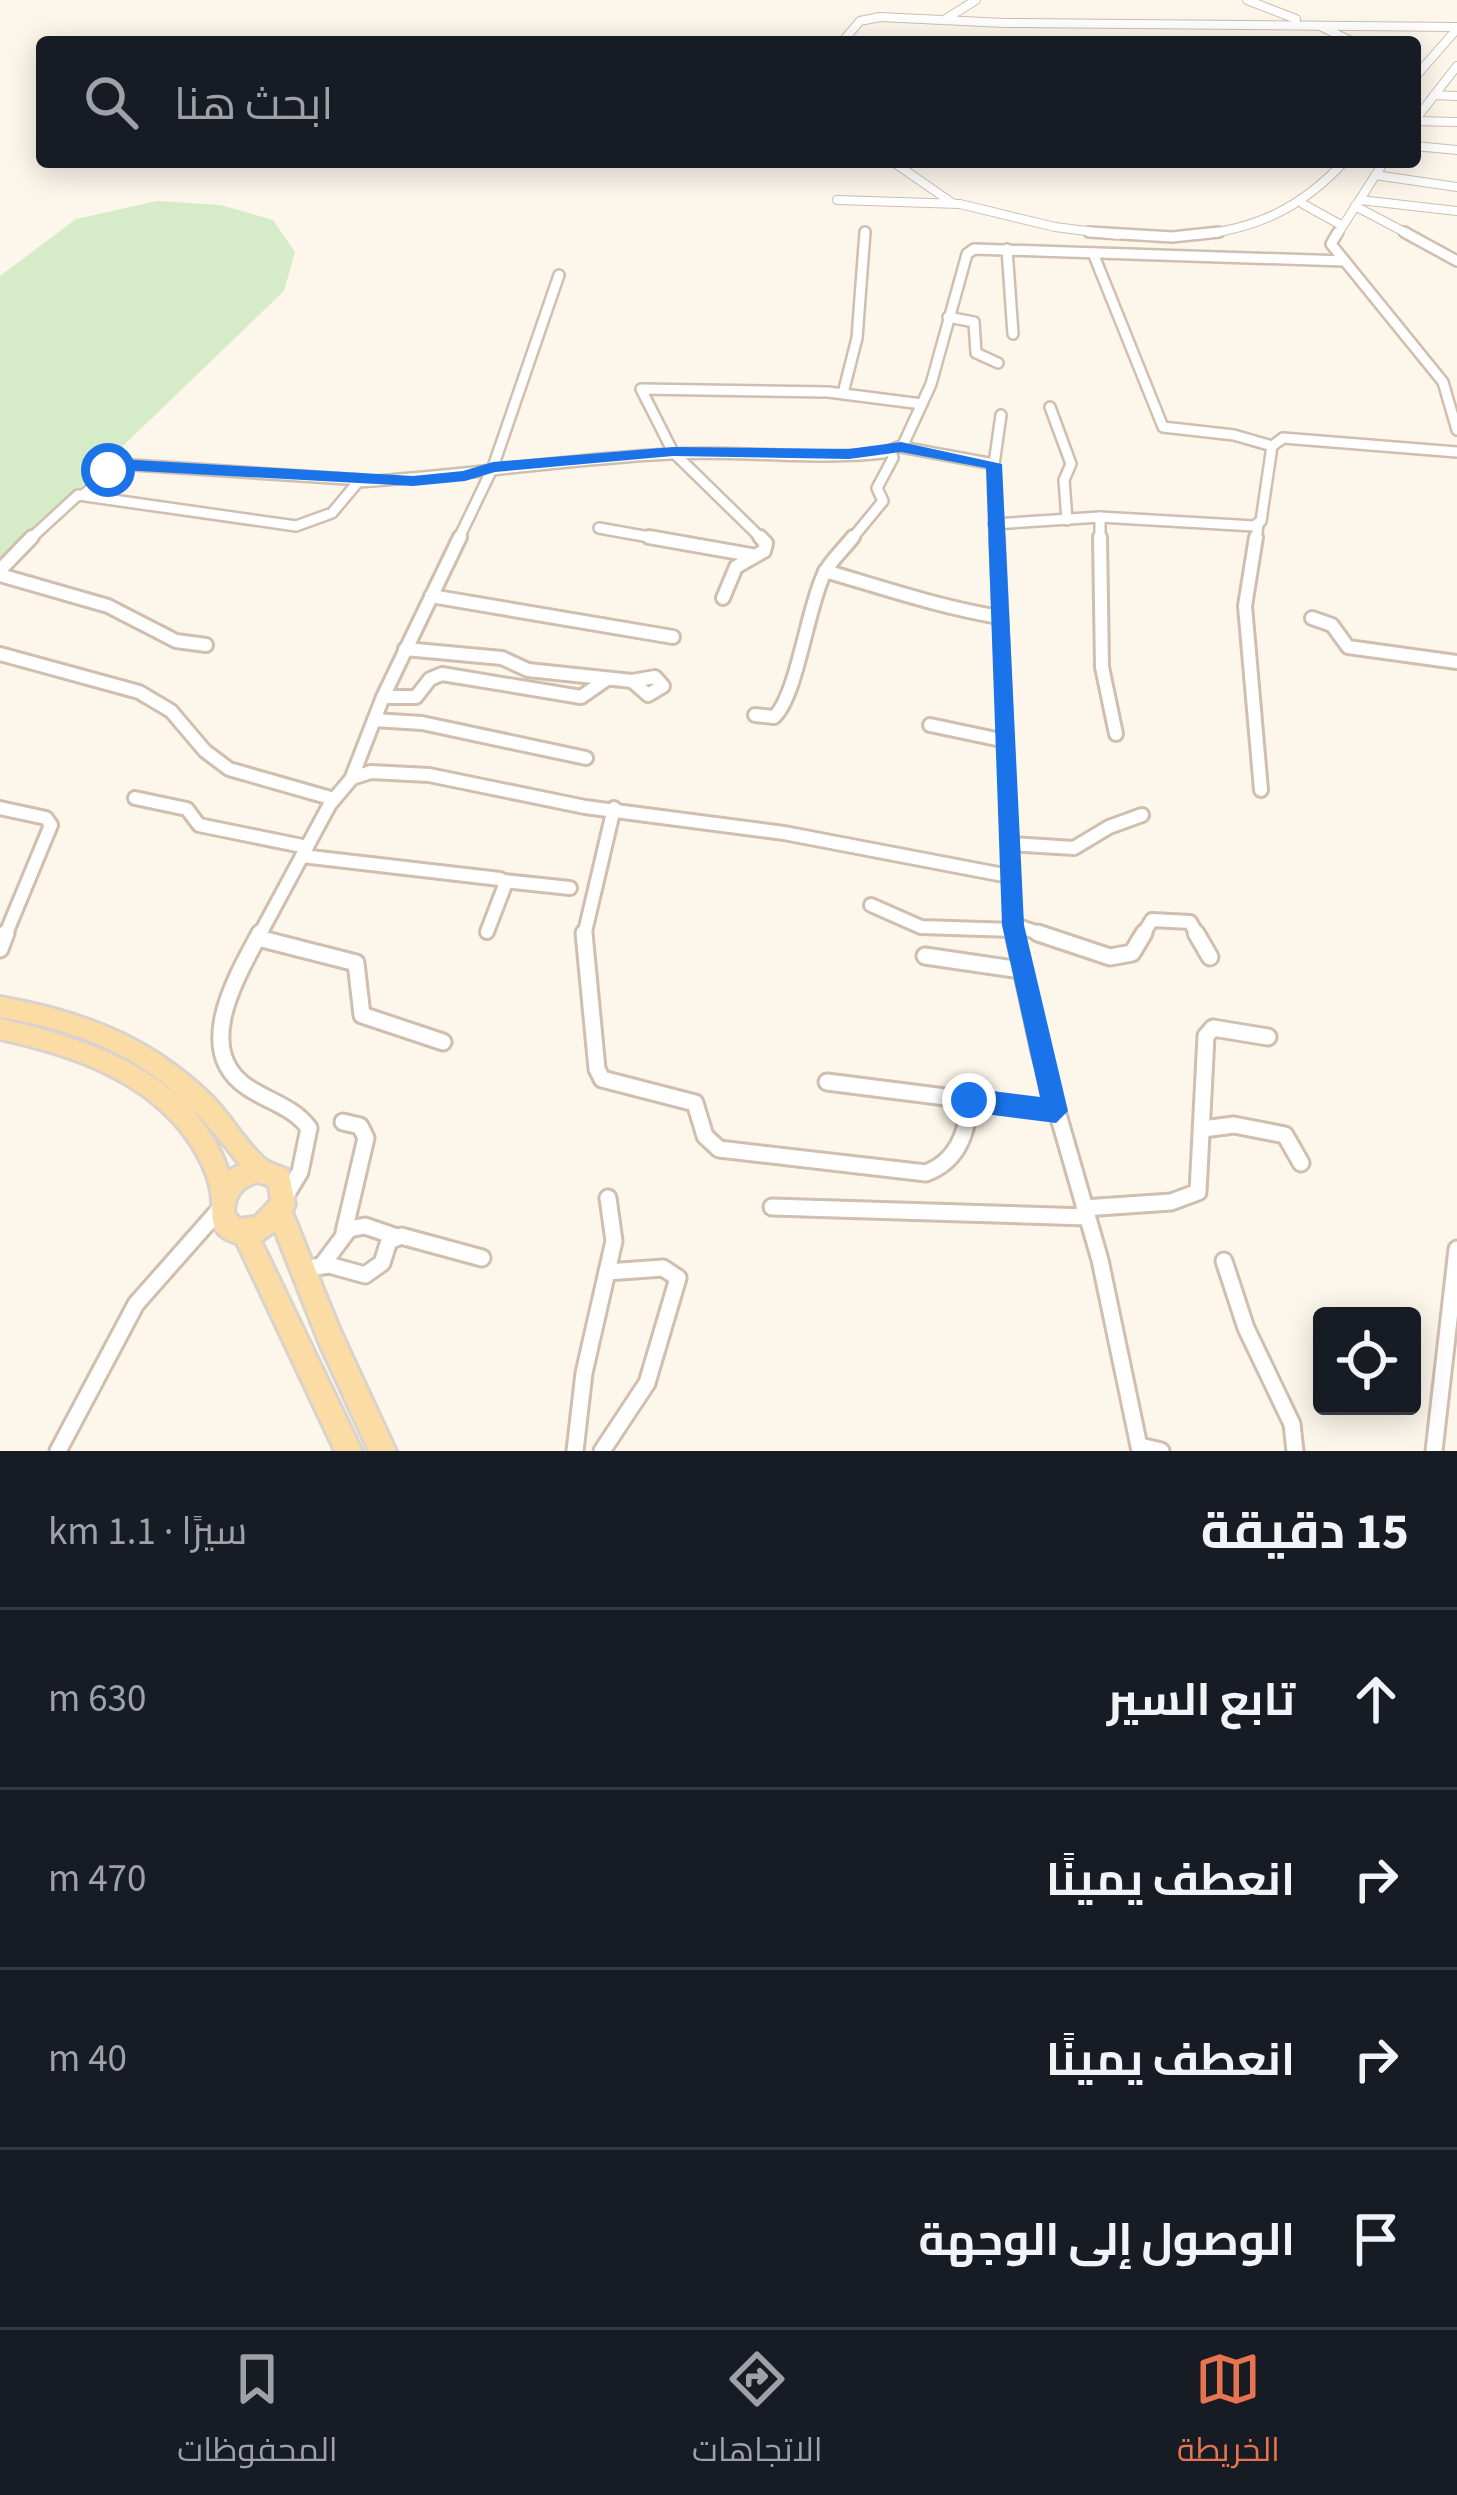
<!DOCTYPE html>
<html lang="ar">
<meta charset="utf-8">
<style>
body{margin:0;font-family:"Source Sans 3",Cairo,sans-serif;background:#242831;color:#f1f3f6;direction:rtl}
.controls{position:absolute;right:36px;bottom:36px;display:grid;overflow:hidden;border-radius:12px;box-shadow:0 6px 30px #0003}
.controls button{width:108px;height:108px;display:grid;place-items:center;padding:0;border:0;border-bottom:3px solid #363941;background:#171b24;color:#f1f3f6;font:60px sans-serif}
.stop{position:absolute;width:36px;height:36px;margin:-27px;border:9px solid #1a73e8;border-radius:50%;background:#fff}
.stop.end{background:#1a73e8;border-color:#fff;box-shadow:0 3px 12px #0008}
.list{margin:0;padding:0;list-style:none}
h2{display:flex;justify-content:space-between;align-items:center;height:156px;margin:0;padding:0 48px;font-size:51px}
h2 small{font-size:39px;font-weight:400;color:#9ea1a6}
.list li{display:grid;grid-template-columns:78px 1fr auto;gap:36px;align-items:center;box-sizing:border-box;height:180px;padding:0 48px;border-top:3px solid #363941}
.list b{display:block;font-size:45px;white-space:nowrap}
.list em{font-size:39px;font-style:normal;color:#9ea1a6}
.icon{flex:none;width:66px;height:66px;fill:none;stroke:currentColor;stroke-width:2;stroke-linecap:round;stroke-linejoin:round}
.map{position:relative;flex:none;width:1457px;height:1451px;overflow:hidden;direction:ltr}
.search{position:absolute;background:#171b24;box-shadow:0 6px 30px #0003;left:36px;right:36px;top:36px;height:132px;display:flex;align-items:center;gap:30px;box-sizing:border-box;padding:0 42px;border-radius:12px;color:#9ea1a6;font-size:45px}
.sheet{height:876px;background:#171b24}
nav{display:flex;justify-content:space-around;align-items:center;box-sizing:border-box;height:168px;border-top:3px solid #363941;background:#171b24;font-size:33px;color:#9ea1a6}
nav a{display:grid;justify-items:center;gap:6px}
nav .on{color:#e77450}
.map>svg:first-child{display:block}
</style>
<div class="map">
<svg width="1457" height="1451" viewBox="0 0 1457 1451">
<rect width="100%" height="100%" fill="#fdf6eb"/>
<path fill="#d6ecc8" d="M157,201L221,205L273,220L295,252L284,291L0,564V276L76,219Z"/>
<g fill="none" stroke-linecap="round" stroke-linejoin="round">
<g stroke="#d0beaf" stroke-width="10">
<g id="minor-far3">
<path d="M1247,0L1296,19"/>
<path d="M944,20L976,0"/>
<path d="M1322,27L1353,42"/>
<path d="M842,42L860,21L880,17L1004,23L1457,27"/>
<path d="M1415,77L1457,29"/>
<path d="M1434,95L1457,96"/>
<path d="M1415,120L1457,66"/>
<path d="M1415,121L1457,122"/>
<path d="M1415,146L1457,150"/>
<path d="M893,162L951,202"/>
<path d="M1375,175L1457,187"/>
<path d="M837,200L960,204L1055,227L1118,235"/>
<path d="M1360,200L1457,211"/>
<path d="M1303,204L1341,225"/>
<path d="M1355,206L1410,235"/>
<path d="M1194,235C1256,230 1302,207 1344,162"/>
<path d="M1337,235L1384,162"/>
</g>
</g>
<g stroke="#d0beaf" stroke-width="14">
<g id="minor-far2">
<path d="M1089,232L1172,237L1219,232"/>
<path d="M1338,232L1331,244L1443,382L1457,430"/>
<path d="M1404,232L1457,261"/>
<path d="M1007,249L1013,334"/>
<path d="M1093,253L1163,427L1234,435L1272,446"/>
<path d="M948,317L974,322L976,353L998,363"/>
<path d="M843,393L857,338L865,232"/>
<path d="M1050,407L1071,464L1064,480L1067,520"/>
<path d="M901,447L994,464L997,540"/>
<path d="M994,464L1001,415"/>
<path d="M83,495L118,464L362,480"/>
<path d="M1100,517V540"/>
<path d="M994,524L1100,517L1254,526L1261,521L1272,446L1283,438L1457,452"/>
<path d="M599,528L666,540"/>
<path d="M29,540L78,495L296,526L332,513L358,482C463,476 565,459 671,454C741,450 813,461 883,453L903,445L931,384L967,254L974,249L1344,261"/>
<path d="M458,540L493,467L559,275"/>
<path d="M763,540L673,452L641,389L828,392L922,404"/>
<path d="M851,540L883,501L877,488L893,458L891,451"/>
<path d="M1256,540L1258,525"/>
</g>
</g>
<g stroke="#d0beaf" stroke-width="18">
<g id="minor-far1">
<path d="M649,537L751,555"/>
<path d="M997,537L1014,936"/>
<path d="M1100,537L1102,667L1116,734"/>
<path d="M1256,537L1245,606L1261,790"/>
<path d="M0,570L32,537"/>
<path d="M825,571C884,588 939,607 999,617"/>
<path d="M0,575L108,606L176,641L206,645"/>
<path d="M431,596L673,637"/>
<path d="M723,598L736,567L764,551L766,543L760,537"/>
<path d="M1312,618L1332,625L1348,647L1457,662"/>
<path d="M405,649L502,658L528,670L632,681"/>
<path d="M0,654L139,692L171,711L205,751L229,769L334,799"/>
<path d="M655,677L663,686L648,695L632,681Z"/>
<path d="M383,697H416L430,679L442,674L581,697L607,679"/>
<path d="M755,715L774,717C797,696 807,609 824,574C830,561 844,549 853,537"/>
<path d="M374,720L422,723L586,758"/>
<path d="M930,725L1006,741"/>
<path d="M352,777L383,697L460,537"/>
<path d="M135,798L187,809L199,825L307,847"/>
<path d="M0,808L46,818L51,825L5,936"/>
<path d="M1010,844L1074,848L1109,827L1142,815"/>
<path d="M302,856L500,879L505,885L487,932"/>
<path d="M504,881L570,888"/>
<path d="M871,905L921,927L1013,930"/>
<path d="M1013,924L1046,936"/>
<path d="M259,936L330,804L352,778L371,772L429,775L585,807L784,833L1009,876"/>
<path d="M584,936L614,808"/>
<path d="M1142,936L1152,920L1190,922L1198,936"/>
</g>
</g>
<g stroke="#d0beaf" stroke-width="21">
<g id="minor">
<path d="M260,933C237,976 192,1050 247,1087C269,1102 292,1106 309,1128L300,1172L285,1197"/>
<path d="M584,933L597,1069L602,1079L695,1103L705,1136L719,1149L926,1173C958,1161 968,1132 969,1100"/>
<path d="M1014,933L1040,1052L1100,1260L1140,1451"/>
<path d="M1038,933L1110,957L1132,953L1144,933"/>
<path d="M1196,933L1210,957"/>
<path d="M258,938L356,963L362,1015L443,1042"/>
<path d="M0,949L6,933"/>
<path d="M925,956L1021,970"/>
<path d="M827,1082L1056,1111"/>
<path d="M343,1122L360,1126L366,1138L344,1232"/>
<path d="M1203,1129L1234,1125L1285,1135L1301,1163"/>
<path d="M772,1207L1087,1217"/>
<path d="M1084,1208L1171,1202L1198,1192L1206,1036L1213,1028L1268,1037"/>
<path d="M1224,1261L1246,1328L1292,1424L1295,1451"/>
<path d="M322,1265L349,1229L365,1226L397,1237"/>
<path d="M303,1269L329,1265L365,1275L382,1263L389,1241L401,1236L482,1258"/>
<path d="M1140,1446L1161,1451"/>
<path d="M58,1451L136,1304L219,1210"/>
<path d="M575,1451L584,1373L614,1241L608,1198"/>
<path d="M602,1451L647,1383L678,1278L663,1268L607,1272"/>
<path d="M1434,1451L1457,1249"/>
</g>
</g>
<g stroke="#d9d2cd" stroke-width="6">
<path id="primary" d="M0,997C80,1011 149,1036 209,1094C229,1113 243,1139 263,1158C270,1164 280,1166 288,1170L295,1204L292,1212L340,1330L396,1451H369L321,1347L275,1231L261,1241L362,1451H335L237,1243C205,1235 215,1214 211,1191C208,1173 198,1155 188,1140C145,1079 69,1054 0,1039V1019C88,1038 198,1076 228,1171L240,1165C171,1073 113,1037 0,1017ZM258,1182L269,1186L271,1200L255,1217L239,1219L234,1212C234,1196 242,1186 258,1182Z"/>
</g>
<use href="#minor-far3" stroke="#fff" stroke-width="8"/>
<use href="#minor-far2" stroke="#fff" stroke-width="9"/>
<use href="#minor-far1" stroke="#fff" stroke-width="12"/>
<use href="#minor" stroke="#fff" stroke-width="15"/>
<use href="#primary" fill="#fbdca4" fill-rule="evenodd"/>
</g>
<path fill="#1a73e8" d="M901,442L1002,464L1024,925L1068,1111L1056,1123L969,1112L957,1100L969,1088L1040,1097L1002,925L986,468L901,452L849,459L673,456L495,472L465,481L413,486L121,470L108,475L100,470L118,459L413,476L463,471L493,462L673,447L849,449Z"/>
</svg>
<div class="controls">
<button><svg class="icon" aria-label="locate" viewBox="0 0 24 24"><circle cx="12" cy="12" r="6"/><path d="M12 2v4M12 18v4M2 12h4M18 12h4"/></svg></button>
</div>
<div class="stop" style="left:108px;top:470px"></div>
<div class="stop end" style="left:969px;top:1100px"></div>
<div class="search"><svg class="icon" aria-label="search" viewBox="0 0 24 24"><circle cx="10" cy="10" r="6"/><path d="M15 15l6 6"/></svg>ابحث هنا</div>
</div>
<section class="sheet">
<h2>15 دقيقة<small>سيرًا · 1.1 km</small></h2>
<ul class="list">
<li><svg class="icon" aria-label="ahead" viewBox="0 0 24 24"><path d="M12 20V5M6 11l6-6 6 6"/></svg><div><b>تابع السير</b></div><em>630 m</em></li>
<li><svg class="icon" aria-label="right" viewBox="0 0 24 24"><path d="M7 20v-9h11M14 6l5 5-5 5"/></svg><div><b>انعطف يمينًا</b></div><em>470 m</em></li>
<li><svg class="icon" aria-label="right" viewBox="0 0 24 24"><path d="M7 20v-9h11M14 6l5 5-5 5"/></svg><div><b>انعطف يمينًا</b></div><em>40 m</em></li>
<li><svg class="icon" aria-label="arrive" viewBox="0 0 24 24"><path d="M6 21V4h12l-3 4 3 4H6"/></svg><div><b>الوصول إلى الوجهة</b></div></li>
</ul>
</section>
<nav>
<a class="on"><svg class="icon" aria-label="map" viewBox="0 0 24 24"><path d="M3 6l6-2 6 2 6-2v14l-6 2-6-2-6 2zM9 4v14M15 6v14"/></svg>الخريطة</a>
<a><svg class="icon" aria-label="directions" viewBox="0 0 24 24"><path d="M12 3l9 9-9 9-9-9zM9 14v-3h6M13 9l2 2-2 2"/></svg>الاتجاهات</a>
<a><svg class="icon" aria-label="saved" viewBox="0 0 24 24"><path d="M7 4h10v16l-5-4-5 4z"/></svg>المحفوظات</a>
</nav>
